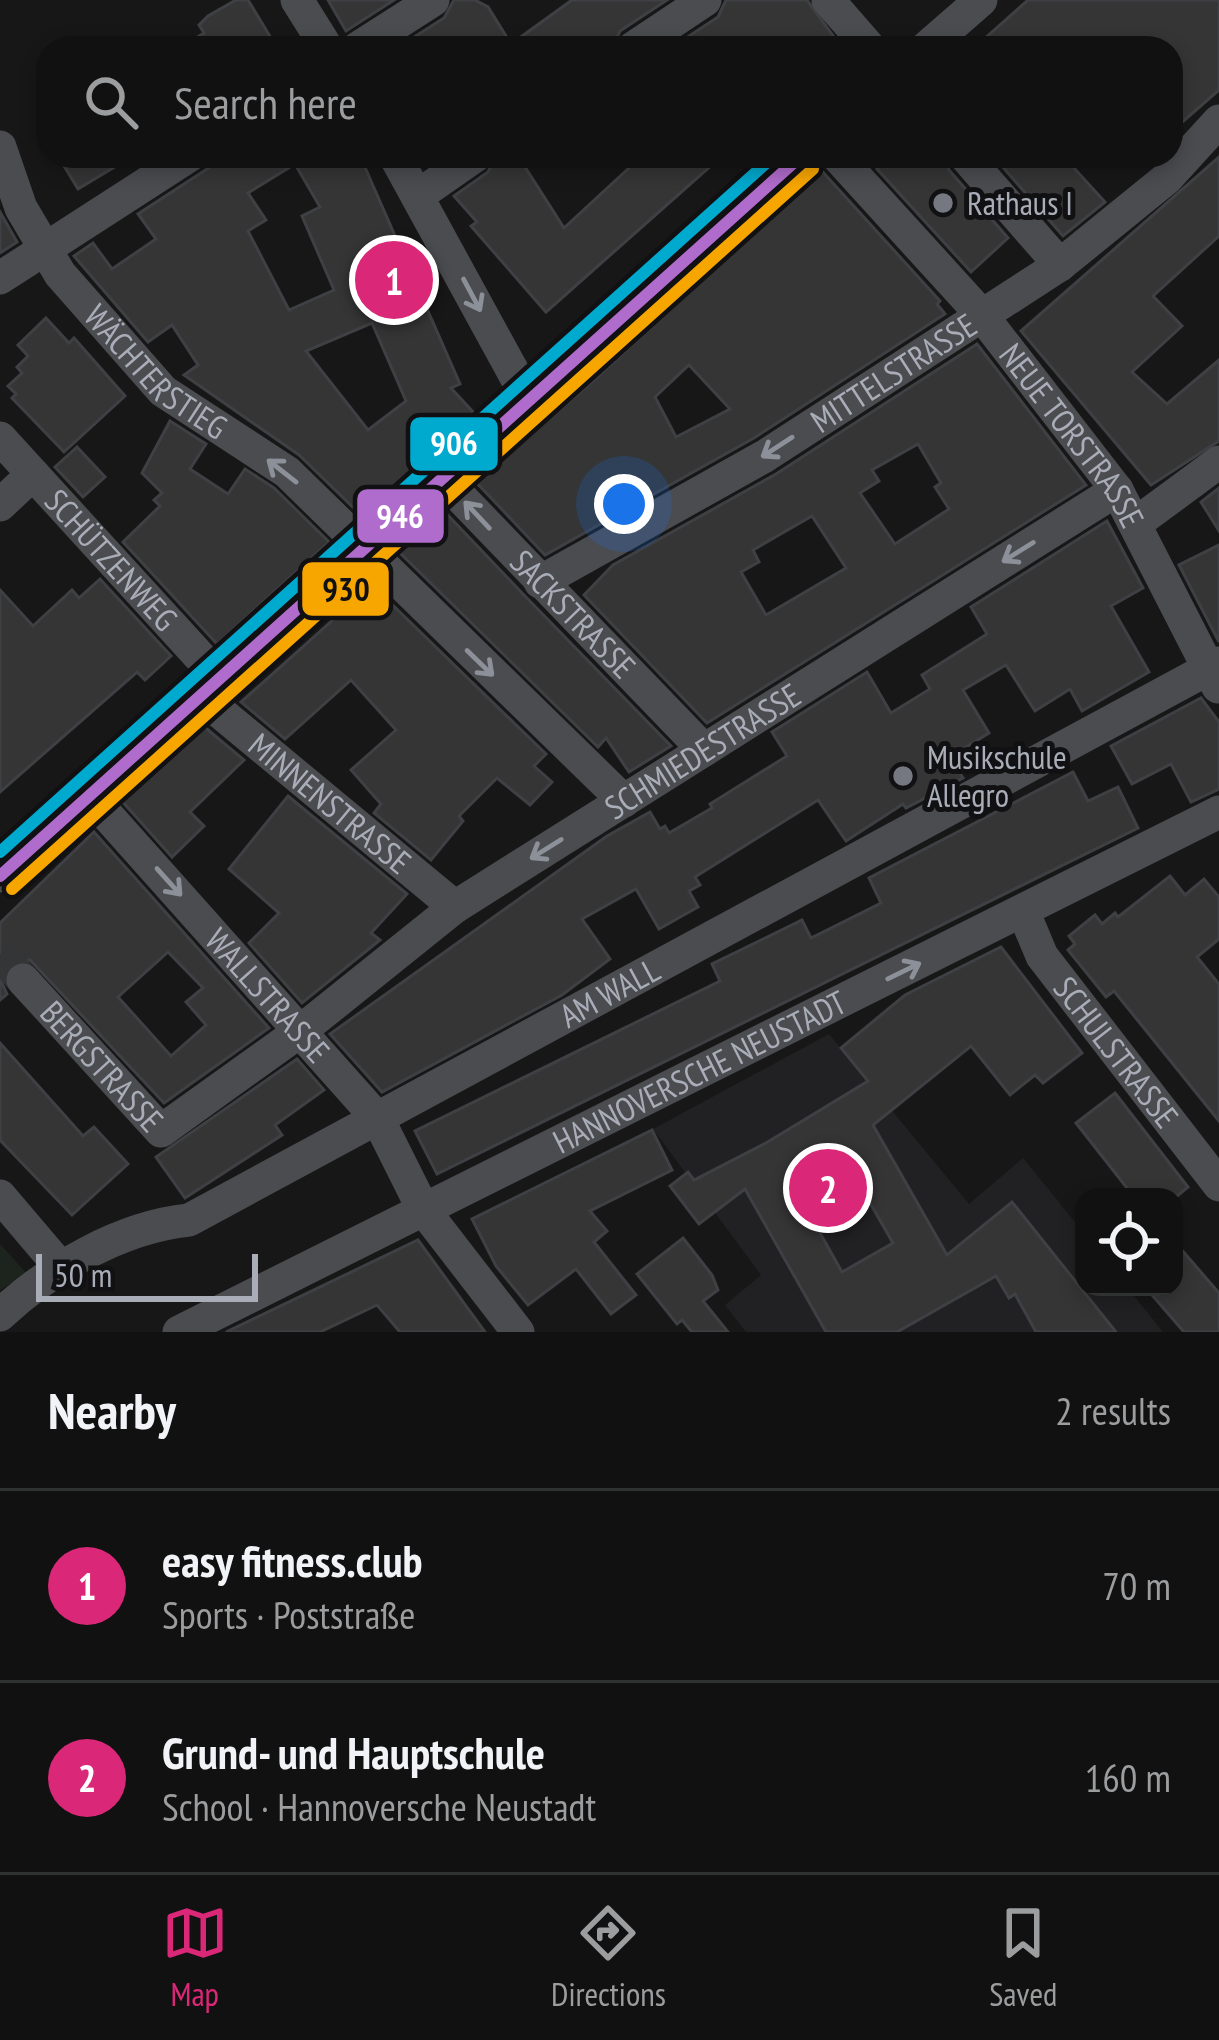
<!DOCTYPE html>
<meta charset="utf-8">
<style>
body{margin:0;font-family:"PT Sans Narrow",sans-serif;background:#1e1f1f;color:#f1f3f6}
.controls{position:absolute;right:36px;bottom:36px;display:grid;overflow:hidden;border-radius:24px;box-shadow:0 6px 18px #0003}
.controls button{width:108px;height:108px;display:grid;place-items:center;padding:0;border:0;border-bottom:3px solid #303131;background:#111;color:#f1f3f6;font:60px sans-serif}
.scale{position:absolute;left:36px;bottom:30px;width:222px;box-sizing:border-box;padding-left:12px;border:6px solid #a8adb8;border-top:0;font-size:33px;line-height:42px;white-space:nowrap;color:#a8adb8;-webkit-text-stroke:9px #111113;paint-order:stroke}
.you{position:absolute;left:624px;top:504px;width:42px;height:42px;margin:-30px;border:9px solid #fff;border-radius:50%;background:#1a73e8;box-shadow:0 0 0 18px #1a73e833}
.badge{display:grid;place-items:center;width:78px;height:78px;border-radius:50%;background:#db2777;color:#fff;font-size:39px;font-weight:700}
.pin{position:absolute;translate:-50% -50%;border:6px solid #fff;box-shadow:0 3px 12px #0006}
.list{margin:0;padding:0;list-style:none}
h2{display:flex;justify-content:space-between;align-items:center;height:156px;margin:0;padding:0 48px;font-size:51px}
h2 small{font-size:39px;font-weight:400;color:#9c9d9f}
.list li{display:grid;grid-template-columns:78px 1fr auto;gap:36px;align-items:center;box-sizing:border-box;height:192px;padding:0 48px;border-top:3px solid #303131}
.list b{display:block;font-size:45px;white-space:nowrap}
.list p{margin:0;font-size:39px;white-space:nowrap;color:#9c9d9f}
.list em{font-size:39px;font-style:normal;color:#9c9d9f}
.icon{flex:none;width:66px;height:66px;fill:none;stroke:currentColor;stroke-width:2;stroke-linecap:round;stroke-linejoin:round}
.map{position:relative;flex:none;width:1219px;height:1332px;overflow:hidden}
.search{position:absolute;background:#111;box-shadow:0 6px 18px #0003;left:36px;right:36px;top:36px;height:132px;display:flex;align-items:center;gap:30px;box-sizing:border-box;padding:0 42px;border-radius:36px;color:#9c9d9f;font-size:45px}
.sheet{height:540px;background:#111}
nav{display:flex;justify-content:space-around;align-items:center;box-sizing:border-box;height:168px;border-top:3px solid #303131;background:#111;font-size:33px;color:#9c9d9f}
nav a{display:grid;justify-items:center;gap:6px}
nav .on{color:#db2777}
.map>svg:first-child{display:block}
</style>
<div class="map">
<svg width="1219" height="1332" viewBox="0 0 1219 1332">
<rect width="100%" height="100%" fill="#171717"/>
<path fill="#212123" d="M829,1034L969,1204L1023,1158L1084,1233V1287H1127L1163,1332H746L725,1305L761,1275L653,1129Z"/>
<path fill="#1d241e" d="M0,1244L27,1274L0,1290Z"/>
<g fill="#353536" stroke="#3f4043" stroke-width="3" fill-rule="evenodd">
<path d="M236,0H248L277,48H180L204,33L199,25L208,16Z"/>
<path d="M328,0H394L346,31Z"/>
<path d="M454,0H475L488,7L511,44L572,0H667L620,31L612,48H397L444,18Z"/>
<path d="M726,0H807L842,48H671L718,17Z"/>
<path d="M1028,0H1219V90L1171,132V48H974Z"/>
<path d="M58,156H133L78,189Z"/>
<path d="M227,156H360L460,384L451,388L473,412L363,517L299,455L184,375L198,365L172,325L148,342L74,256L93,243L112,269L156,239L138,214ZM295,164L320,207L302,216L334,290L289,310L248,231L266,220L248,193ZM372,323L406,401L368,430L306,351Z"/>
<path d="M496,156H518L564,228L642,156H722L546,312L471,226L477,222L454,196L488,172Z"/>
<path d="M891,156H945L949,170L1008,238L971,272L877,169Z"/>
<path d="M993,156H1063L1105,202L1063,236Z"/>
<path d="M1219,157V236L1153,296L1182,326L1132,372L1167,404L1219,360V441L1151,485L1021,331Z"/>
<path d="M821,170L940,301L937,304L945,314L754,438L545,555L475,481L593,381ZM689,365L730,409L676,437L655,397Z"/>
<path d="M0,212L17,242L0,253Z"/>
<path d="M46,318L69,343L74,338L125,396L64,452L12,398L16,394L8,386L22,373L17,367L28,356L18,345Z"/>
<path d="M977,344L1086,485L707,723L584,595L613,565L776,474ZM918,444L941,483L935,487L949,509L895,544L860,493L879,481L872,470ZM812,516L846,568L766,615L741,572L759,562L753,550Z"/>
<path d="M170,421L206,444L190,469L228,494L245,469L274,488L329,542L217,644L123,542L160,506L154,500L162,493L142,473Z"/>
<path d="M77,447L105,477L83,497L55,467Z"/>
<path d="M1219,488V531L1201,502Z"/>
<path d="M443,510L522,593L671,746L629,772L606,738L598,747L397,550Z"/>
<path d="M1107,521L1143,588L1111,606L1149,672L1082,711L1070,689L1035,711L1006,665L963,690L989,733L950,757L963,778L906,808L903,804L846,841L818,800L695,877L700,885L689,891L698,907L659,929L636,889L582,919L610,959L562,995L382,1092L330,1034L607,836L650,812L660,829L665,826L669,833L712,808L710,804L787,756L772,732L867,672L891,713L930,689L922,675L987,634L971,607Z"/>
<path d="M1219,545V642L1179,565Z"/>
<path d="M100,579L171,656L145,680L137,672L0,792V590L33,626L72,590L79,598Z"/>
<path d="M372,585L546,754L534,766L552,782L530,805L497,778L459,816L463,821L431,860L374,813L381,804L351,770L396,730L351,680L285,739L241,702Z"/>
<path d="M1201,698L1219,722V789L1191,802L1171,764L1132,784L1111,746Z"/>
<path d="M201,724L244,760L190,812L204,826L172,857L121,800Z"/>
<path d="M1073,772L1088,801L1118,787L1138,828L437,1174L415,1131L720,981L712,964L802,920L811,938L881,903L869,878Z"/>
<path d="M288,796L407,894L371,933L380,940L302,1003L249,943L279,913L229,869Z"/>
<path d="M94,832L269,1028L164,1103L30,960L8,965L2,983L7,994L0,1000V923ZM168,952L203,988L186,1002L206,1025L171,1056L118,997Z"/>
<path d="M1170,876L1185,895L1204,879L1219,897V939L1197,957L1219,984V1121L1114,991L1106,997L1068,950L1075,944L1069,936L1095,915L1102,924L1115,913L1118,917Z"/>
<path d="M1001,947L1082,1053L1043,1083L1035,1075L1010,1095L971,1046L873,1125L947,1255L1012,1202L1116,1332H1036L1015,1294L1009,1298L996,1276L897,1332H826L745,1189L699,1224L670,1186L688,1172L694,1180L766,1143L868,1081L841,1048L905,995ZM843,1156L893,1243L842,1272L793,1185Z"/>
<path d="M0,1043L83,1136L94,1127L128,1164L72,1215L0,1140Z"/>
<path d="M297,1059L324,1090L275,1125L282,1135L185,1198L156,1157Z"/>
<path d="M1115,1093L1188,1187L1176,1197H1134L1076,1123Z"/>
<path d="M652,1130L672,1170L590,1211L607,1231L594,1242L636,1295L611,1314L576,1269L528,1305L496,1266L472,1219Z"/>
<path d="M683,1238L712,1275L718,1290L703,1301L728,1332H692L682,1320L677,1324L637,1274Z"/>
<path d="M418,1240L485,1332H400L377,1305L320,1332H226Z"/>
<path d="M1174,1241L1219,1293V1332H1184L1152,1295L1162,1287H1174Z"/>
</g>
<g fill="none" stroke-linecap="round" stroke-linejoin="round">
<path stroke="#343537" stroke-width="33" stroke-dasharray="33 16" stroke-linecap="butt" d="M0,954L23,980"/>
<g stroke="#4b4c50" stroke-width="33">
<path d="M297,0L327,48"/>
<path d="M828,0L870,48"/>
<path d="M358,48L433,0"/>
<path d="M633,48L705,0"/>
<path d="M926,48L981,0"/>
<path id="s1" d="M0,147L21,208L60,274L163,391L287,472L624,801"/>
<path d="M395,156L528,399"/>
<path id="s2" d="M837,156L980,313L1117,490L1218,687"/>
<path d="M965,156L1060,265"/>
<path d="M419,195L475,156"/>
<path d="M0,278L189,156"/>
<path id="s3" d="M0,438L222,681"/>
<path id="s4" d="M444,480L704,750"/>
<path d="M0,505L33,474"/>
<path d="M1135,524L1219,462"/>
<path id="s5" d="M540,582L765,456L1060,265L1166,179L1219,121"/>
<path id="s6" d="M203,698L455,907"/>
<path id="s7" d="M90,796L378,1119L423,1209L518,1332"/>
<path d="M0,876L801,156"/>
<path id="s8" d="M1024,913L1042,956L1219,1185"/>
<path id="s9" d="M23,980L161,1131L303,1029L455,907L1117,490"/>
<path d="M0,1196L62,1269"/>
<path id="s10" d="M0,1315C50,1268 121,1227 189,1220L1219,663"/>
<path id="s11" d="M179,1332L1219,812"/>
</g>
<g stroke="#111113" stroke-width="21">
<path id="bus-1" d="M0,876L801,156"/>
</g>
<g stroke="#111113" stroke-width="21">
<path id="bus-2" d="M12,889L813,169"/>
</g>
<g stroke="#111113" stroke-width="21">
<path id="bus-3" d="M0,852L774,156"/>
</g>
<use href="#bus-1" stroke="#b06ccc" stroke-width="12"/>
<use href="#bus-2" stroke="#f7a600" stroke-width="12"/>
<use href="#bus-3" stroke="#00a9ce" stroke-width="12"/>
</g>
<defs><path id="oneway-shaft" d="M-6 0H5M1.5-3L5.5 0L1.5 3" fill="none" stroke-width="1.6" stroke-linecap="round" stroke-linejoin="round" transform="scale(3)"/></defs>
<g stroke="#8c9099">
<use href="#oneway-shaft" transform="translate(472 295) rotate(62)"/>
<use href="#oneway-shaft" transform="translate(777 447) rotate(147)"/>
<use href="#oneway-shaft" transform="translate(282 471) rotate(-142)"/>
<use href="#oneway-shaft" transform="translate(477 515) rotate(-133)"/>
<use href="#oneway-shaft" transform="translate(1018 552) rotate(148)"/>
<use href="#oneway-shaft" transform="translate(480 663) rotate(44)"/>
<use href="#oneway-shaft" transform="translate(546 849) rotate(148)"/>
<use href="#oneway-shaft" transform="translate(169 882) rotate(48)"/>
<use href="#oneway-shaft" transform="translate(904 971) rotate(-26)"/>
</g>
<g fill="#757880" stroke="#111113" stroke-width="4.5">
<circle cx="943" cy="203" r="12"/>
<circle cx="903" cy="776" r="12"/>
</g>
<g text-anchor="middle" stroke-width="10" stroke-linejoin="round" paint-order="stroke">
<g font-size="33" fill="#a8adb8" stroke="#111113" text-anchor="start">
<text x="967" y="215">Rathaus I</text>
<text x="927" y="769">Musikschule<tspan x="927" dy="38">Allegro</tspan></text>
</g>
<g font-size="33" fill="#a8adb8" stroke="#111113">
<text dy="12" stroke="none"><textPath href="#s1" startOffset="279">WÄCHTERSTIEG</textPath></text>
<text dy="12" stroke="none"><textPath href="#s5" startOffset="411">MITTELSTRASSE</textPath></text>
<text dy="12" stroke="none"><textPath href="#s2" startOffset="366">NEUE TORSTRASSE</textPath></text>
<text dy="12" stroke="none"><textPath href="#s3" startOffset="165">SCHÜTZENWEG</textPath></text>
<text dy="12" stroke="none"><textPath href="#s4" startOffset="186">SACKSTRASSE</textPath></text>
<text dy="12" stroke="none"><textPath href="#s9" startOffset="867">SCHMIEDESTRASSE</textPath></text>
<text dy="12" stroke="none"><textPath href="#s6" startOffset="165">MINNENSTRASSE</textPath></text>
<text dy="12" stroke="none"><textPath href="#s7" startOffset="267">WALLSTRASSE</textPath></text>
<text dy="12" stroke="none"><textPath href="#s10" startOffset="693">AM WALL</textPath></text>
<text dy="12" stroke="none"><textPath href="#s8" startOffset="168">SCHULSTRASSE</textPath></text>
<text dy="12" stroke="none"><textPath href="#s9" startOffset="117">BERGSTRASSE</textPath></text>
<text dy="12" stroke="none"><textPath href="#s11" startOffset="582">HANNOVERSCHE NEUSTADT</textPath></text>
</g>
</g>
<g stroke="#111113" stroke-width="4.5">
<rect x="408" y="415" width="92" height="58" rx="12" fill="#00a9ce"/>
<rect x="355" y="487" width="91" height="58" rx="12" fill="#b06ccc"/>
<rect x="300" y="560" width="91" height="58" rx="12" fill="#f7a600"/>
</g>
<g font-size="33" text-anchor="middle" font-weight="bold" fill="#fff">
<text x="454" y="455">906</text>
<text x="400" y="528">946</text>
</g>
<g font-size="33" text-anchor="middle" font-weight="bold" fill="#111">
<text x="346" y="601">930</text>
</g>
</svg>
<div class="controls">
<button><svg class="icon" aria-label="locate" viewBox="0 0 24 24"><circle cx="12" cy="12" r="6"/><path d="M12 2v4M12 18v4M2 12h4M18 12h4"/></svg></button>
</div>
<div class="scale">50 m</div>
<div class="you"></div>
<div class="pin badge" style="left:394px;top:280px">1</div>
<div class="pin badge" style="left:828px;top:1188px">2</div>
<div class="search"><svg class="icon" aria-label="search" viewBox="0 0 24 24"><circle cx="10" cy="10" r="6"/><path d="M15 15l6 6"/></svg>Search here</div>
</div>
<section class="sheet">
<h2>Nearby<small>2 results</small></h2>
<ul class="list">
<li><span class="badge">1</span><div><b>easy fitness.club</b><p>Sports · Poststraße</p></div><em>70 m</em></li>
<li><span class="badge">2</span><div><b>Grund- und Hauptschule</b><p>School · Hannoversche Neustadt</p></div><em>160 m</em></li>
</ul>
</section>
<nav>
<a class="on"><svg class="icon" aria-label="map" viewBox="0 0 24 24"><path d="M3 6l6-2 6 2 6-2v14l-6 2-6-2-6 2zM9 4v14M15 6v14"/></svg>Map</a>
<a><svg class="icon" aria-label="directions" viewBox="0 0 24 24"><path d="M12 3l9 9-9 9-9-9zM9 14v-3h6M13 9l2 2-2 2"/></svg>Directions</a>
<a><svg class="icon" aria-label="saved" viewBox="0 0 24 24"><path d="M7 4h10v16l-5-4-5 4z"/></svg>Saved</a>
</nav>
